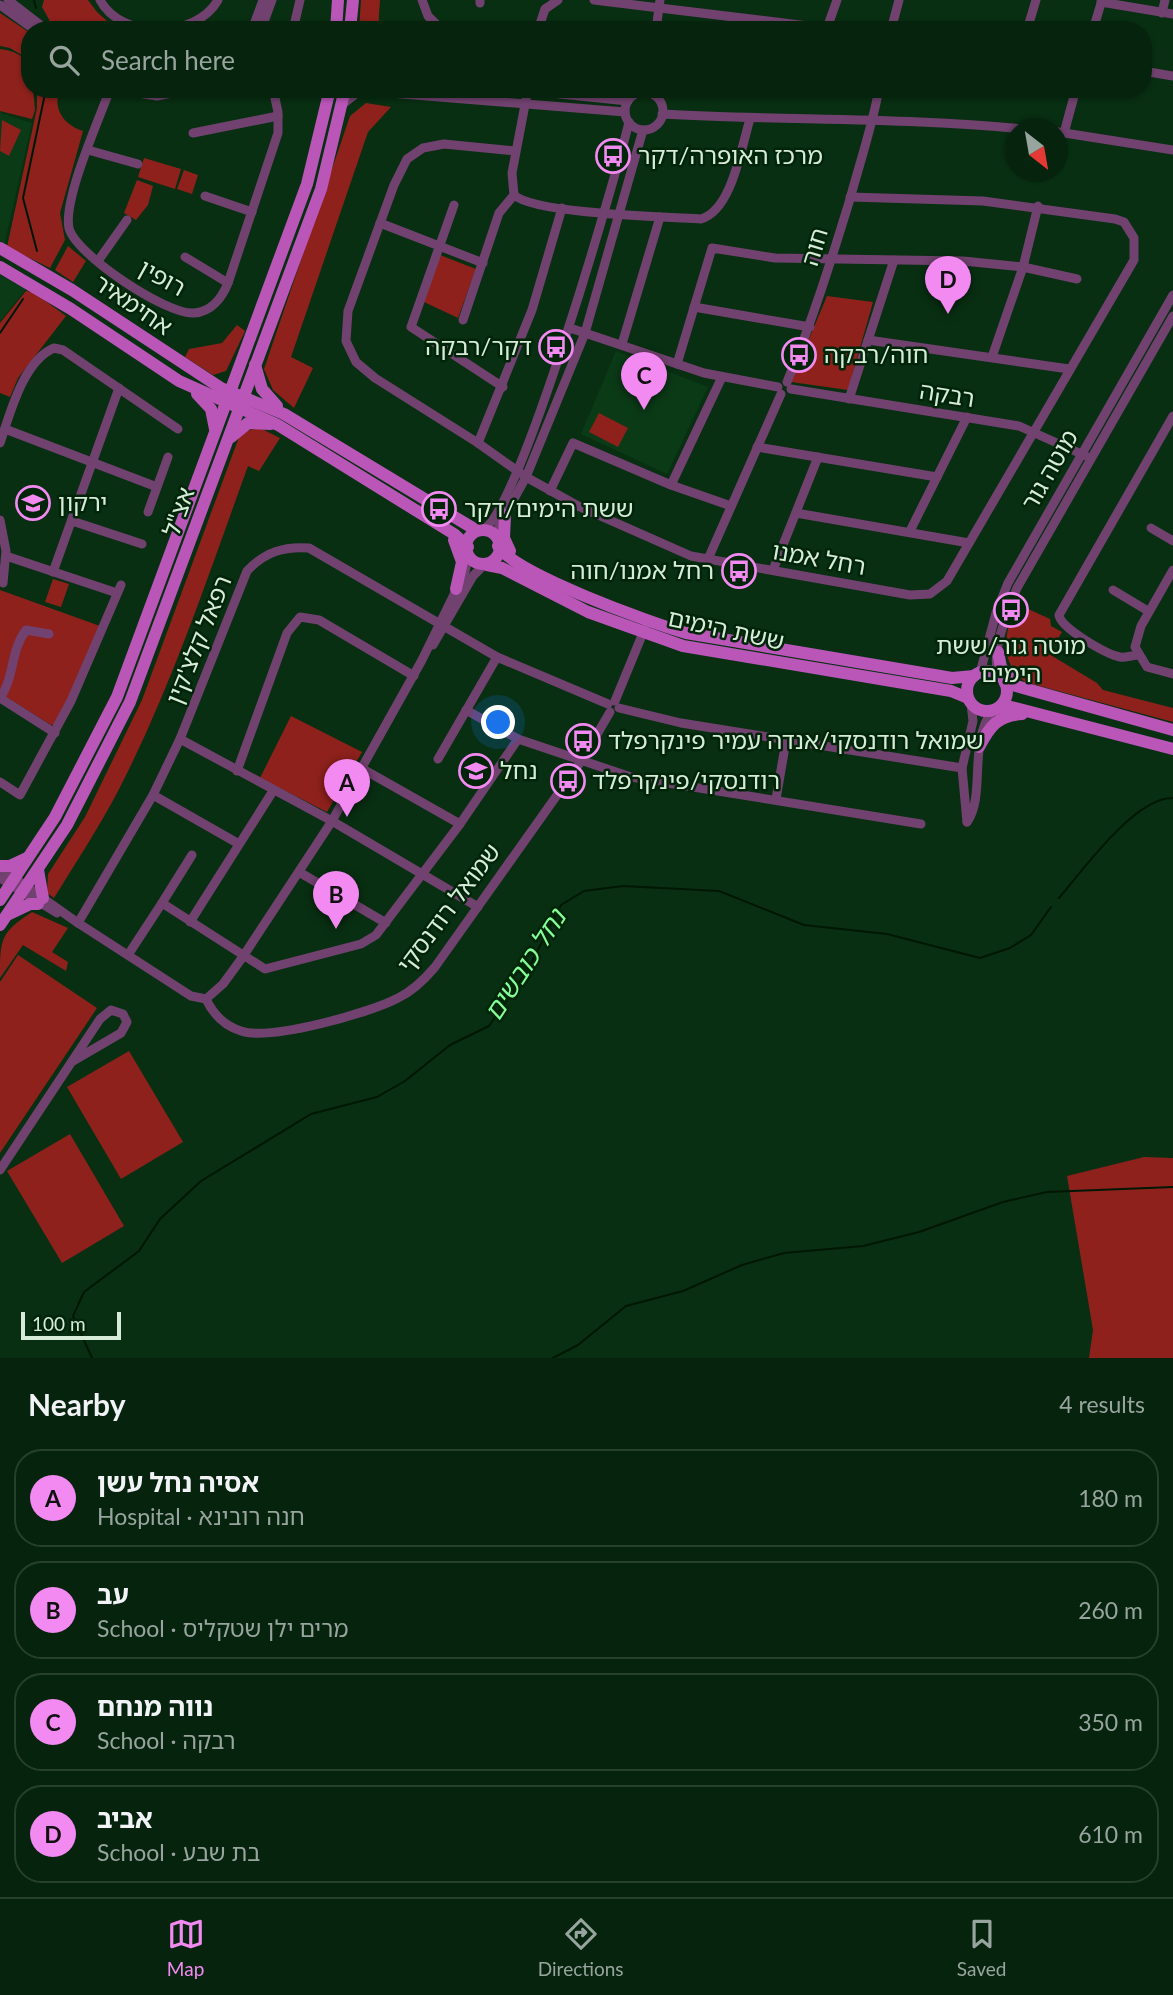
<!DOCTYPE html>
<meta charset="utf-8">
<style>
body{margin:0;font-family:Lato,"Noto Sans Hebrew",sans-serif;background:#0f2b17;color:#f1f3f6}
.compass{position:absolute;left:1005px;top:119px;width:63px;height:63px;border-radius:50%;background:#06230e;box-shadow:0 2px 5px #0004;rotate:149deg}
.scale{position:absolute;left:21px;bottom:18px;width:100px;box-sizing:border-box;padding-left:7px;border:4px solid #d6ebd8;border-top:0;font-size:19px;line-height:24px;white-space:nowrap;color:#d6ebd8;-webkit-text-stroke:5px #002508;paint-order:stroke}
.you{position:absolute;left:499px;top:723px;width:24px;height:24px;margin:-18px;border:5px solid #fff;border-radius:50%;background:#1a73e8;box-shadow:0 0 0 10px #1a73e833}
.badge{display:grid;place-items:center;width:46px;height:46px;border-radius:50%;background:#f38af1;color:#111;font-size:23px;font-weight:700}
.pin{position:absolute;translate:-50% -58px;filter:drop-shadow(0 2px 4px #0008)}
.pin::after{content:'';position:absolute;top:37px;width:24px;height:21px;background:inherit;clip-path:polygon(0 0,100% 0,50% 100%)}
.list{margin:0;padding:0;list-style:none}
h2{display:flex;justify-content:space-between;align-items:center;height:91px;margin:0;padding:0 28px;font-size:30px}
h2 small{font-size:23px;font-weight:400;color:#98a49e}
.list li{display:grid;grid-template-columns:46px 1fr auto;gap:21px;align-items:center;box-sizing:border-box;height:98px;margin:0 14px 14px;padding:0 14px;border:2px solid #27402e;border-radius:28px}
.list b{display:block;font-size:26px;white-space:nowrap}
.list p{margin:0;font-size:23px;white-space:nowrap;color:#98a49e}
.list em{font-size:23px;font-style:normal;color:#98a49e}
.icon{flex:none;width:38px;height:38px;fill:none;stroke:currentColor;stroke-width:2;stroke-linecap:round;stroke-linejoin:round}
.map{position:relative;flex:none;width:1173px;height:1358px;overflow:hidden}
.search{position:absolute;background:#06230e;box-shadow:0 2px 5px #0004;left:21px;right:21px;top:21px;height:77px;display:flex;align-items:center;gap:18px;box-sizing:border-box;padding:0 24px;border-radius:28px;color:#98a49e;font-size:26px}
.sheet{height:539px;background:#06230e}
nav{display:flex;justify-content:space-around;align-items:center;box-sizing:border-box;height:98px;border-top:2px solid #27402e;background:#06230e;font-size:19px;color:#98a49e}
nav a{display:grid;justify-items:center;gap:4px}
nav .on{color:#f38af1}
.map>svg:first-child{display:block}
</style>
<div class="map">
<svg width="1173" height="1358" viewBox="0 0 1173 1358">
<rect width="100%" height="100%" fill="#082f12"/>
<g fill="#0b3a17">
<path d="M0,113L32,123L4,246L0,243Z"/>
<path d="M0,275L26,289L0,321Z"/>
<path d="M616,351L708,387L667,474L581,434Z"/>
</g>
<g fill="#8e211c">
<path d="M44,0H88L97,12L117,30H55L42,7Z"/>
<path d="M361,0H380L378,30H359Z"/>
<path d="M0,13L30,33V60L10,48L0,46Z"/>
<path d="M0,49C28,53 30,64 30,89H33L35,110L32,119L0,111Z"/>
<path d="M37,89H60C52,109 64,125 83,131L60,213L65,240L50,268L7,247L37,108Z"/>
<path d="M366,103L391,107L368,132L291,357L313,368L294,408L273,390L264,369L350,116Z"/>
<path d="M2,120L21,130L9,156L0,151Z"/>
<path d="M144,158L181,169L175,189L138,177Z"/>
<path d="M184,170L198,175L192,194L177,189Z"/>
<path d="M137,180L153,186L148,205L136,220L124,213Z"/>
<path d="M68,246L86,261L73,282L55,270Z"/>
<path d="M440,255L476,269L458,318L424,302Z"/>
<path d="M26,291L33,292L66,316L18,378L10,397L0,393V323Z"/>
<path d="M827,296L873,302L848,390L791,382Z"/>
<path d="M237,325L245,331L226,371L213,375L185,357L189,349L222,343Z"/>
<path d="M599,413L628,428L618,447L589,432Z"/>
<path d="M260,428L280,438L259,471L248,466C208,576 171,689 117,793C98,829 75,864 54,898L47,893L48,874L85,817L142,700L239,437L246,431Z"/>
<path d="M53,579L69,584L61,607L45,602Z"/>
<path d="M0,590L100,626L57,724L51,725L0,693Z"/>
<path d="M1015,603L1050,619L1051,626L1062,632L1049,654L1097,683L1103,690L1173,708V722L1025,682C997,659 1006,634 1015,603Z"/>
<path d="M291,716L362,752L327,812L260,778Z"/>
<path d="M32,912L68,928L52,952L68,962L66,971L23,945L0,978C0,939 0,933 32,912Z"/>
<path d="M18,955L97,1008L0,1153V982Z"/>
<path d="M129,1051L183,1142L121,1179L67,1087Z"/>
<path d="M70,1134L124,1226L62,1263L7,1171Z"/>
<path d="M1144,1157L1173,1158V1358H1089L1093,1330L1067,1176Z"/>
</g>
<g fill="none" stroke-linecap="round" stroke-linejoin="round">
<g stroke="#001803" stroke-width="2">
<path d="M34,0L36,8"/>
<path d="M37,251L23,198L46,89"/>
<path d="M0,333L23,299"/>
<path d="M1059,898C1083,870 1135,797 1173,798"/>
<path d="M92,1358L73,1316L84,1292L139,1251L160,1219L201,1181L311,1114L377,1097L405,1081L450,1045L489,1026L527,971L561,905L584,891L623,886L719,891L804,925L887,934L980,958L1010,948L1031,935L1051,907"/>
<path d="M553,1358L578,1345L626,1306L683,1291L742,1265L784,1253L863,1246L919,1232L1003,1202L1047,1192L1173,1187"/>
</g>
<g stroke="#71426f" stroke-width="9">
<path d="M8,0L47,30"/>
<path d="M100,0C121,40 196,39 218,0"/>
<path d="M422,0L428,16L442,30"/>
<path d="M594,0L841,30"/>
<path d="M1101,2L1173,14"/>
<path d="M480,3V0"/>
<path d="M0,5L35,30"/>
<path d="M1162,13L1165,0"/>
<path d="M827,28L837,0"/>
<path d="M252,30L263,0"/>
<path d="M261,30L272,0"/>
<path d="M293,30L300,0"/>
<path d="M538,30L545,9L558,0"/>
<path d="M656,30L660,0"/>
<path d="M891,30L899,0"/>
<path d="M1027,30L1036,0"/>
<path d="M1093,30L1102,0"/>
<path d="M1143,71L1173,76"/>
<path d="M110,89C99,120 63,199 69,228C75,254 166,315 194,313C211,312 222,298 228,283L278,133V112L273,89"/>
<path d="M112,89L157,96L192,89"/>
<path d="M512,89L628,101"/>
<circle cx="644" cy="111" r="19"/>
<path d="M343,104L357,93L377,92L625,112"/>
<path d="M662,114C786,121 909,117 1032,130"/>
<path d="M1058,132L1173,150"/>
<path d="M193,133L278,116"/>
<path d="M1064,133L1076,89"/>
<path d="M88,150L138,164"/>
<path d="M515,151L444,144L423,148L407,159L394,185L348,311L346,341L356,362L375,378L478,443L526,477L580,507L691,556L910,595L930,594L947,581L1134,260V238L1124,222L1115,219L983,201L850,197"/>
<path d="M514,195C535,214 667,217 701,219C732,210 741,148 750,119"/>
<path d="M205,196L252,212"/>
<path d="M454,205L411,327L503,387"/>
<path d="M380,223L483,263"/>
<path d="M185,257L228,283"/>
<path d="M98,261L127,220"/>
<path d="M694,307L810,327"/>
<path d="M463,320L499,213L514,195L512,173L528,89"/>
<path d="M570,328L704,373L778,387"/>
<path d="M868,340L1069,369"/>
<path d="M622,344L660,217"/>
<path d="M992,357L1023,267L1038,206"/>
<path d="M677,364L712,248L775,258L963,261L1023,267L1077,279"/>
<path d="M787,382C812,322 831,261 850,199C860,162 872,127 879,89"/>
<path d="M791,389L1019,426L1086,456"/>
<path d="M849,399L894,260"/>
<path d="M5,429L157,487"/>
<path d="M0,443C10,414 23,361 54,348L63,350L178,429"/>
<path d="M478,443L532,310L562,208"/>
<path d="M757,447L937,477"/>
<path d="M671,485L722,377"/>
<path d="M550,491L573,443L671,485L731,506"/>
<path d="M148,512L168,457"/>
<path d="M796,513L969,543"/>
<path d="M0,520L6,551L3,583"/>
<path d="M72,521L142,544"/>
<path d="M1151,528L1173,541"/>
<path d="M484,529C520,508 615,180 629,122"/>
<path d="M910,531L967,417"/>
<path d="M496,539L499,526L526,477L585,333L643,130"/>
<path d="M6,556L117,593"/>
<path d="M708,559L781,394"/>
<path d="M773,570L818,457"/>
<path d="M1173,570L1141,626L1135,647L1147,667L1173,674"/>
<path d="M53,572L119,388"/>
<path d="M1113,590L1148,611"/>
<path d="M433,645L473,576L483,566"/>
<path d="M1137,655C1131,656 1126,658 1120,657C1106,654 1060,628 1059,615L1173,416"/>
<path d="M980,673L996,613L1008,583L1173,295"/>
<path d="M999,675C989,654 1009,609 1017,588L1173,316"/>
<path d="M0,698C15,677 10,651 26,630L49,634"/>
<path d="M0,698L55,733"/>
<path d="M615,701L645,628"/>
<path d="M619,708L681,723L962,768"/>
<path d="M466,710L518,739L631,777L921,824"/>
<path d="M180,739L332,821L478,907"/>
<path d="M438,759L497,657"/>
<path d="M361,768L460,824"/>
<path d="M237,771L287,633L300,617L319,620L414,676"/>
<path d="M0,782L20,795L71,701L121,585"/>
<path d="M153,795L239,844"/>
<path d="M776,799L786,741"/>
<path d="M967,822L962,768L973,721L971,704"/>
<path d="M967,822C986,796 968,744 992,711"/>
<path d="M0,868L78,923L191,996L206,999"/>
<path d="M299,872L386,923"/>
<path d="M0,878L57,913"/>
<path d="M162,903L192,855"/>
<path d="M190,922L273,791"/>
<path d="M78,923L153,795L180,739L247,571C265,552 284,546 309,548L497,657L608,704"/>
<path d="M128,955L162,903L265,969L361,944L376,935L460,824L518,739"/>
<path d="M206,999C213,1014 225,1026 241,1031C270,1041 370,1013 398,998C413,991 424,980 435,967L582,760L610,712"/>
<path d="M206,999L223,984L242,958L332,821L422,660L465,572L469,553"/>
<path d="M0,1170L100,1019L111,1010L123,1014L127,1022L121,1033L73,1061"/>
</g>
<g stroke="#b956b8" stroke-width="12">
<path d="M336,30L338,0"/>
<path d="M350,30L353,0"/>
<path d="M0,248L72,290L221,388L284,414L476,530"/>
<path d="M0,267L71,309L179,381L278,425L454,534L468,547"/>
<path d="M255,365L262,389L277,406"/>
<path d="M197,394L211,409L215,429"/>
<path d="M231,437L248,423L270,424"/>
<path d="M505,515L504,538L510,551"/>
<circle cx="483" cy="547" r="17"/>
<path d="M454,540L462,562L456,589"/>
<path d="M498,546C515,574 651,623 686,633L952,678L974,676"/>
<path d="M487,565L502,568L588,612L683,646L951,691L968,698"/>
<path d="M998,652L1001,667L1011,679"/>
<circle cx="987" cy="691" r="20"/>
<path d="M1005,683L1173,730"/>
<path d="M1000,707H1011L1173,749"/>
<path d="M979,747C990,726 997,716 1022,714"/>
<path d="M0,866H10L27,858"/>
<path d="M38,870L43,898"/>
<path d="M0,900L55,817L117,697L307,184L330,89"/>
<path d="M9,914L30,904H38"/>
<path d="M0,925L67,825L130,702L321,189L345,89"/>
</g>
</g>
<defs>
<g id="bus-ring" transform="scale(1.75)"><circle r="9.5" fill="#002508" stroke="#f38af1" stroke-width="1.5"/><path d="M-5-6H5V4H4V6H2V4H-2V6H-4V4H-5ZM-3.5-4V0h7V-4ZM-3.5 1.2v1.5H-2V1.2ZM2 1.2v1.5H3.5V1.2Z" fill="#f38af1"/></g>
<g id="school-ring" transform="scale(1.75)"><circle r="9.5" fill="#002508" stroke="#f38af1" stroke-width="1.5"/><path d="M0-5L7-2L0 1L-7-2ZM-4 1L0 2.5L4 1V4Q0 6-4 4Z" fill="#f38af1"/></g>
</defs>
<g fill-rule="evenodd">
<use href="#bus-ring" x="613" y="156"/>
<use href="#bus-ring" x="556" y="347"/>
<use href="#bus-ring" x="799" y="355"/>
<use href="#school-ring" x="33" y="503"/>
<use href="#bus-ring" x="439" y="509"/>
<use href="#bus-ring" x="739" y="571"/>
<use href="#bus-ring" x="1011" y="610"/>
<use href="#bus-ring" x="583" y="741"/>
<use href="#school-ring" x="476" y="771"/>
<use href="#bus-ring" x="568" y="781"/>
</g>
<g text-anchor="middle" stroke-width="5" stroke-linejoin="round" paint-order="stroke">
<g font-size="24" fill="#d6ebd8" stroke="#002508" text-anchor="start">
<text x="638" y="164">מרכז האופרה/דקר</text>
<text x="532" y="355" text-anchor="end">דקר/רבקה</text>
<text x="824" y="363">חוה/רבקה</text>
<text x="58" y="511">ירקון</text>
<text x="464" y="517">ששת הימים/דקר</text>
<text x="714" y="579" text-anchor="end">רחל אמנו/חוה</text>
<text x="1011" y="654" text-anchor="middle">מוטה גור/ששת<tspan x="1011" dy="28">הימים</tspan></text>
<text x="608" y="749">שמואל רודנסקי/אנדה עמיר פינקרפלד</text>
<text x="500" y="779">נחל</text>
<text x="592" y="789">רודנסקי/פינקרפלד</text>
</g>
<g font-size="24" fill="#d6ebd8" stroke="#002508">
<text transform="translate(815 247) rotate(-73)" y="8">חוה</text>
<text transform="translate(162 278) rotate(29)" y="8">רופין</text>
<text transform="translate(133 305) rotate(34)" y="8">אחימאיר</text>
<text transform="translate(947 395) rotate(9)" y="8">רבקה</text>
<text transform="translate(1050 470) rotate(-60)" y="8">מוטה גור</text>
<text transform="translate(179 512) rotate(-70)" y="8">אצ"ל</text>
<text transform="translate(819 559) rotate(10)" y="8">רחל אמנו</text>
<text transform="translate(726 630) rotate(12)" y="8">ששת הימים</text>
<text transform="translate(199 640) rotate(-68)" y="8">רפאל קלצ'קין</text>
<text transform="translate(449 908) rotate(-53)" y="8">שמואל רודנסקי</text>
</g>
<g font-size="26" font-style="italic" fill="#84fd99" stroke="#002508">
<text transform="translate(525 965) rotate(-57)" y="9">נחל כובשים</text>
</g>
</g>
</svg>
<svg class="compass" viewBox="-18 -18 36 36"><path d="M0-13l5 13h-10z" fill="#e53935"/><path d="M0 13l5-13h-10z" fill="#98a49e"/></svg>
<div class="scale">100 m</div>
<div class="you"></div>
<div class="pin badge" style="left:347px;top:817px">A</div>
<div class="pin badge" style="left:336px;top:929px">B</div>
<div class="pin badge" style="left:644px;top:410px">C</div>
<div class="pin badge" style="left:948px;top:314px">D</div>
<div class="search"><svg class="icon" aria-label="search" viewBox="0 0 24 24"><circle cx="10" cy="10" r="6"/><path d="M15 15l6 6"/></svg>Search here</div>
</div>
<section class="sheet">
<h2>Nearby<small>4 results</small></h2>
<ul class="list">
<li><span class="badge">A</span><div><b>אסיה נחל עשן</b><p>Hospital · חנה רובינא</p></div><em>180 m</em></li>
<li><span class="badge">B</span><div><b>עב</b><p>School · מרים ילן שטקליס</p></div><em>260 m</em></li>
<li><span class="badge">C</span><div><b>נווה מנחם</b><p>School · רבקה</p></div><em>350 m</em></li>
<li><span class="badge">D</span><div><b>אביב</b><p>School · בת שבע</p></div><em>610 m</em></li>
</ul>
</section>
<nav>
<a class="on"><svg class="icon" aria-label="map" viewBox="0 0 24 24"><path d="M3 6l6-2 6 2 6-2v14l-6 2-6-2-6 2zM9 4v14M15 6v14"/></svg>Map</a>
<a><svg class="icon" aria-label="directions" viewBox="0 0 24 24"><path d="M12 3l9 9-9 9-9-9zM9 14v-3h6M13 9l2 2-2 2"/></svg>Directions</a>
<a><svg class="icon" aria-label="saved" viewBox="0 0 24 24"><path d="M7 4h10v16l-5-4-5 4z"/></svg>Saved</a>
</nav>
